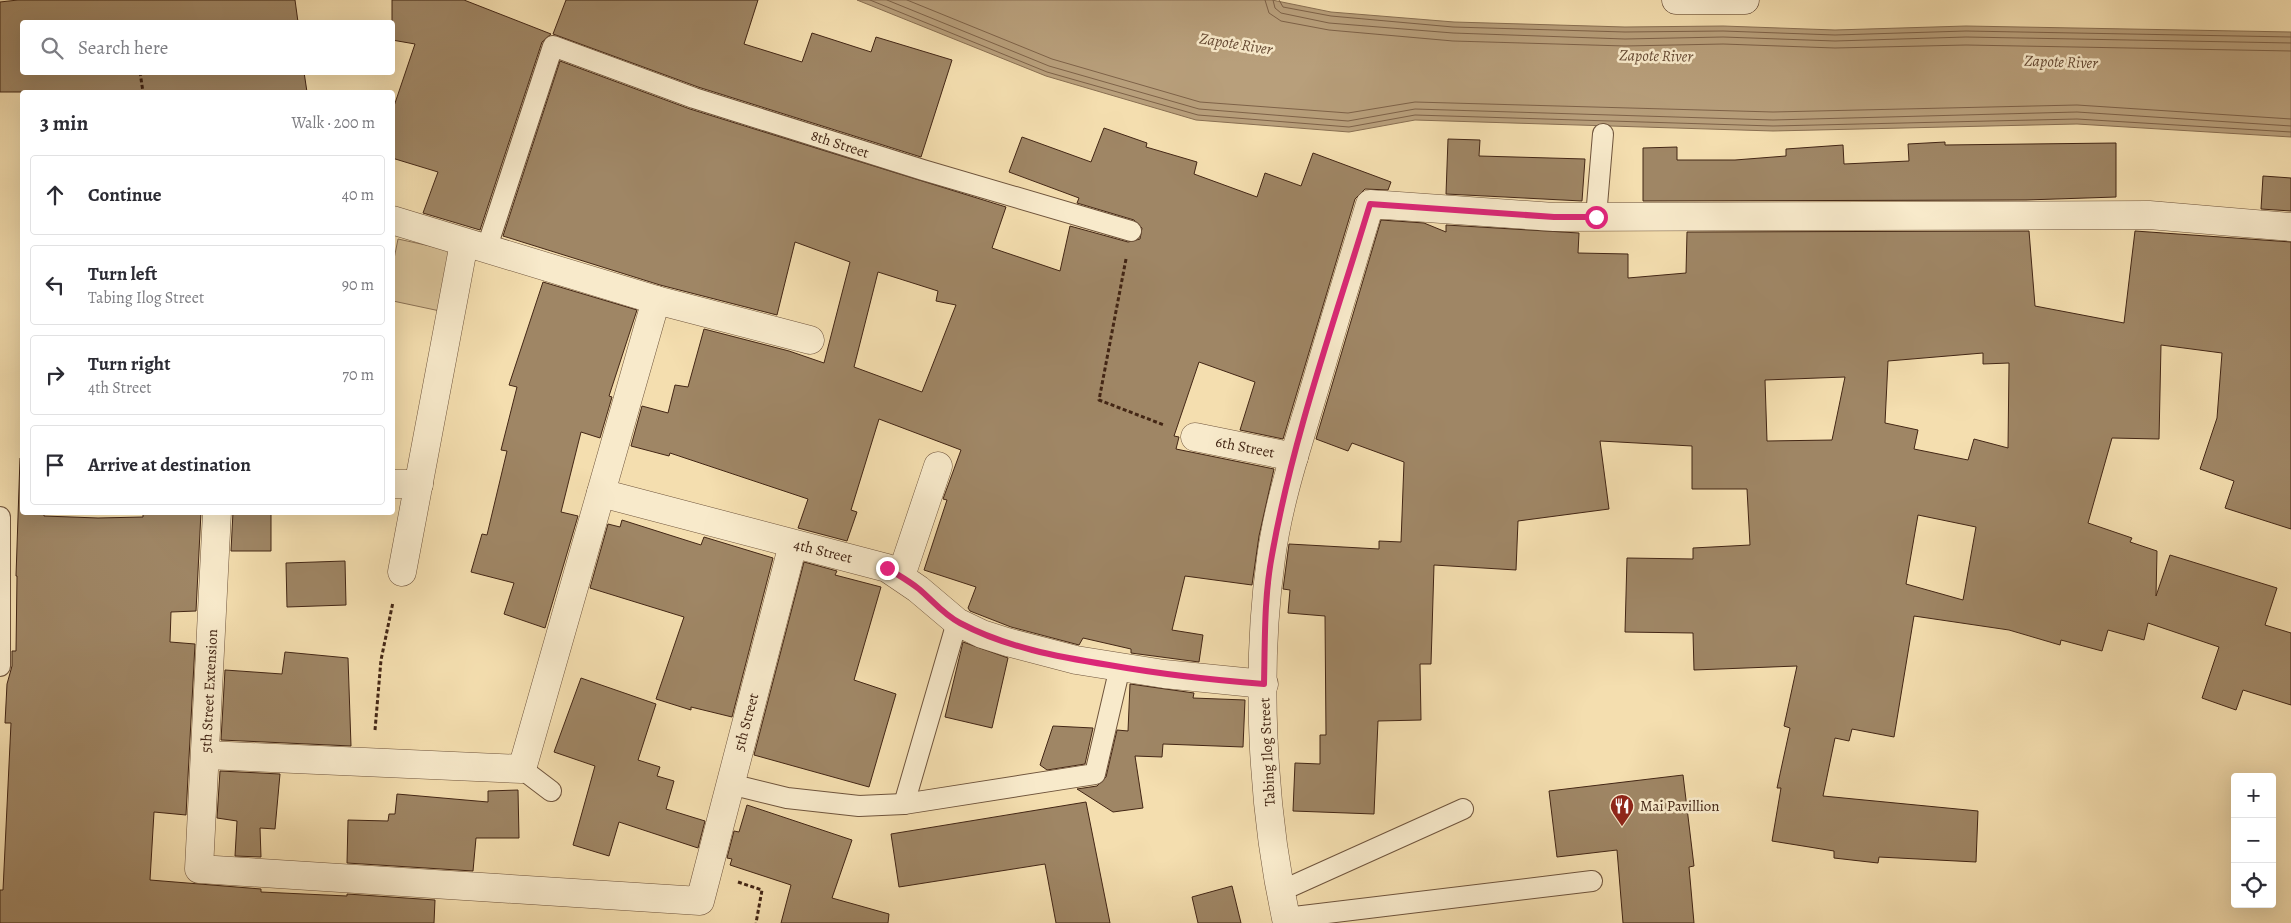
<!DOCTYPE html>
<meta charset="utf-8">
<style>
body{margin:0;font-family:Alegreya,serif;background:#f7f7f7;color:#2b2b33}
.controls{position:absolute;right:15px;bottom:15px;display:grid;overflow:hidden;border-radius:5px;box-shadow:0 5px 20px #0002}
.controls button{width:45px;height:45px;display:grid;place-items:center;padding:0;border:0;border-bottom:1px solid #e1e1e2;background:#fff;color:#2b2b33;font:25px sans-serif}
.stop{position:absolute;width:15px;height:15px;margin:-11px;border:4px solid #db2777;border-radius:50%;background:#fff}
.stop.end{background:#db2777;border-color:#fff;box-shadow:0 1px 5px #0008}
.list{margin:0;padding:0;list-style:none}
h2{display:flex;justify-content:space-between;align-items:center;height:65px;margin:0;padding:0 20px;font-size:21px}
h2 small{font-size:16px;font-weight:400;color:#7c7c81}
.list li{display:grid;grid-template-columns:32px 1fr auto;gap:15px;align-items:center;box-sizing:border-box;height:80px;margin:0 10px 10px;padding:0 10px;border:1px solid #e1e1e2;border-radius:5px}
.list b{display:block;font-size:19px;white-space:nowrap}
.list p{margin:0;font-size:16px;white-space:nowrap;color:#7c7c81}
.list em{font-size:16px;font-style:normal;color:#7c7c81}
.icon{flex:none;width:28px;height:28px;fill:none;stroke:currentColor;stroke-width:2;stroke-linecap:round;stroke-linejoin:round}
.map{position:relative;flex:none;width:2291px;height:923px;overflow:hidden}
.search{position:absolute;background:#fff;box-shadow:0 5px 20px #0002;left:20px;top:20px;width:375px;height:55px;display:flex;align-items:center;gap:12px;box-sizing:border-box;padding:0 18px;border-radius:5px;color:#7c7c81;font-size:19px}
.panel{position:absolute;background:#fff;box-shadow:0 5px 20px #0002;left:20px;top:90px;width:375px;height:425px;border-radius:5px}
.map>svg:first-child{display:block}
</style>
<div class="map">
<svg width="2291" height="923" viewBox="0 0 2291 923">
<rect width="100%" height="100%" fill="#f4deaf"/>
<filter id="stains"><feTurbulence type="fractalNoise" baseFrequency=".004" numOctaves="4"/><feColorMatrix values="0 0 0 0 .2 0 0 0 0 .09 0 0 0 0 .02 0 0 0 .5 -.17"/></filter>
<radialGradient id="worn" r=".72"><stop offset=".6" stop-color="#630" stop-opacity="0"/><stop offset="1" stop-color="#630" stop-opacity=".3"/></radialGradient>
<path fill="#d6bf95" stroke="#8c7255" d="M398,239L453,251L440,311L393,301V264Z"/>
<path fill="#b89f7b" stroke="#896f52" d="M857,0H1272L1331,12L1454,22L1625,27L1723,26L1835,30L1966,26L2291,32V137L2077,124L1773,131L1415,120L1349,132L1196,120L1046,76Z"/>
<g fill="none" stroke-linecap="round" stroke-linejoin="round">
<g stroke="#7e6248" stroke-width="1">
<path d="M870,0L1047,72L1198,115L1349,127L1415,115L1773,126L2077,119L2291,132"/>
<path d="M887,0L1049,66L1199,109L1348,121L1415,109L1773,120L2077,112L2291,126"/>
<path d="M907,0L1052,59L1200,102L1348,113L1415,102L1773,112L2077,105L2291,119"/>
<path d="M1265,0L1269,13L1281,21L1329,30L1453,41L1625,46L1723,44L1835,48L1966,45L2291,51"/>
<path d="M1273,0L1275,8L1281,13L1329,23L1453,33L1625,39L1723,37L1835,41L1966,37L2291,43"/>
<path d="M1279,0L1283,7L1331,16L1453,27L1625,32L1723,31L1835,35L1966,31L2291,37"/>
</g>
</g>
<g fill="#9f8665" stroke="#432615" fill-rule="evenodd">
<path d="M18,0H295L298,22H22V72H304L307,92H0V2Z"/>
<path d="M392,0H464L551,34L542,42L480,230L423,213L438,172L392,158V112L415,44L392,40Z"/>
<path d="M566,0H758L744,44L802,62L812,33L871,52L876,37L952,60L921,157L698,87L553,34Z"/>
<path d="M560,61L690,109L1006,207L992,248L1060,271L1070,226L1128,242L1140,239L1142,228L1134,220L1077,203L1079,198L1009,172L1022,137L1091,162L1104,128L1147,143L1146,147L1197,162L1194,174L1257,197L1265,173L1301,186L1313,153L1391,182L1388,190L1365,189L1355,199L1283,439L1240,430L1255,382L1199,362L1174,436L1179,437L1176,449L1274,469L1259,536L1252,585L1185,576L1172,630L1203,635L1199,662L1131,653V649L1083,638L1079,645L1011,627L970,611L968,608L976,587L924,570L947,500L943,499L961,450L879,419L851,510L857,512L847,541L798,528L808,499L670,453L669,456L631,446L642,406L668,413L675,385L688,387L704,329L789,351L824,363L850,262L795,242L777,315L660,285L503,236ZM878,272L938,291L936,301L956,305L922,392L854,367Z"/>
<path d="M1448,139L1480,140L1479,156L1585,159L1582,201L1446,194Z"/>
<path d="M1945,142V145L2116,143V197L2026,200L1643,201V148L1677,147V160H1735L1786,156V149L1843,145L1844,164L1909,161L1908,144Z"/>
<path d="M2263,176L2291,178V211L2261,209Z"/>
<path d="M1381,220L1424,223L1446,232V225L1579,233L1578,253L1628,254V278L1686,273L1687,232L2029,231L2035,306L2124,323L2135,231L2291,242V529L2225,508L2234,481L2200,469L2217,418L2222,353L2161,345L2159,439L2112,438L2088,523L2132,538L2130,542L2157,551L2156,596L2170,555L2277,588L2265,625L2291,633V705L2243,690L2236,710L2202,698L2219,647L2148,623L2144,640L2108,630L2102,651L2061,640L2060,645L2009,630L1914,616L1894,737L1852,729L1849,741L1835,738L1823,796L1978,811L1976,862L1879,857L1878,863L1834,858V851L1772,841L1781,788H1777L1790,728L1784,726L1797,666L1694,670L1693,633L1625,632L1627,558L1693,559V548L1750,545L1747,489H1692V446L1600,441L1609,509L1518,521L1516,570L1434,565L1431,664H1420L1421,720L1378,721L1374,814L1293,811L1295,763L1320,764V735H1326L1325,616L1288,613L1290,590L1283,589L1289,544L1379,549V541L1401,542L1404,462L1352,443L1348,451L1316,439ZM1983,353V364L2009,363L2008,448L1974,439L1968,460L1914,449L1918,430L1885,423L1888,361ZM1845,377L1832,440L1767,441L1765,380ZM1918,515L1976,527L1963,600L1906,584Z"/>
<path d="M543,282L637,310L609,396L612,397L600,438L581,432L561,512L578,516L545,628L504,614L514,583L471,572L482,534L487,535L507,451L501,450L517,387L509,385Z"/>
<path d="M20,458H22V512H44V516L98,518L143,517V512H201L196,611L171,612L170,642L195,644L186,815L154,812L150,880L261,889V892L347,896V894L435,900L434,923H0V890H3L11,723H5L7,684L12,666V651H16L17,576H16Z"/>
<path d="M233,512H271V551H231Z"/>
<path d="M622,520L701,545L704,537L773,558L732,717L691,707V710L656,699L684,617L590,588L608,524L620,527Z"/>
<path d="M345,561L346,605L287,607L286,563Z"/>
<path d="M804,562L837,571L835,575L881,587L854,680L896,694L869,787L754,755Z"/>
<path d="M963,642L1008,658L992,728L945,717Z"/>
<path d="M285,652L348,658L351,746L221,740L225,670L282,674Z"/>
<path d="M581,678L656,704L638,760L660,767L657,776L674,781L666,809L705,821L698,848L619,822L609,856L573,845L595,766L554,752Z"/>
<path d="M1130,684L1194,693L1193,698L1245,700L1243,747L1163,744L1162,757L1135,756L1143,808L1113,812L1077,789L1097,786L1106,777L1117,730L1128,731Z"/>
<path d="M1053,726L1093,728L1085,764L1047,770L1040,765Z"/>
<path d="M220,771L280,774L275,829L260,828L261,857L235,856L237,821L217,818Z"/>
<path d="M1683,775L1694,866L1689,867L1694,923H1623L1617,850L1557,857L1549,791Z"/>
<path d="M518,790L519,838H476L473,871L347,863L348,820L388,821L389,814H395L397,794L488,802V791Z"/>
<path d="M1086,802L1110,923H1056L1045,864L899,887L891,834Z"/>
<path d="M747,805L852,840L832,898L889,914L888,923H781L791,885L730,865L732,859L727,858L734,831L739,832Z"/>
<path d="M1232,886L1241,923H1198L1192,897Z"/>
</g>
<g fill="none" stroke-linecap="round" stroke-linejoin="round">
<g stroke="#6f543c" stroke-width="22">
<g id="service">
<path d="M1596,217L1603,134"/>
<path d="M486,250L553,46L694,98L923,170L1131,231"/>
<path d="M0,517V666"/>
<path d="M522,769L551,791"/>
<path d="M730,784L787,798L859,806L904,804L1095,774L1120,667"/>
<path d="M904,804L957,622"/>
<path d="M1281,891L1463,809"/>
<path d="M1286,918L1592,881"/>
</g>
</g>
<g stroke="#6f543c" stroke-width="29">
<g id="minor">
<path d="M392,220L656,300L810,340"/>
<path d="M1195,437L1294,457"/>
<path d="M392,484H419"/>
<path d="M601,493L887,568L918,589L957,622L982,634L1007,642L1076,660L1164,674L1264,684"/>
<path d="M217,512L199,869L700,901L793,544"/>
<path d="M402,572L464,243"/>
<path d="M901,576L938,466"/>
<path d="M206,755L522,769L656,300"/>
<path d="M1287,923C1262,810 1255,673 1271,558C1278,506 1294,456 1309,407C1329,339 1349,272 1370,204L1554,217L2149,215L2291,227"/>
</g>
</g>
<g stroke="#432615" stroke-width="29">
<path id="secondary" d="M1676,0H1745"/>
</g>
<g stroke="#432615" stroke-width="3" stroke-dasharray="4 2.5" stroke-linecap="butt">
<path d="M140,72L143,92"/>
<path d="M1126,259L1099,400L1164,425"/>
<path d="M375,730L381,660L393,602"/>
<path d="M738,882L762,890L756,923"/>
</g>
<use href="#service" stroke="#f8eacb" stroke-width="20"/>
<use href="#minor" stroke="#f8eacb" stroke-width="28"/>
<use href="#secondary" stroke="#f8eacb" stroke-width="28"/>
</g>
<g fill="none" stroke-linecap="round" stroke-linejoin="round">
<path stroke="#db2777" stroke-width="6" d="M887,568C898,575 909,581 919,589C932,600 944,615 960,623C1005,647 1058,657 1109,665C1160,674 1212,680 1264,684C1265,641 1264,597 1272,555C1293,436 1335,320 1370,204L1554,217H1596"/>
</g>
<defs>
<g id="restaurant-pin" transform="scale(1.25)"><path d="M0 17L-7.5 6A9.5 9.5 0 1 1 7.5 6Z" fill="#8f2418" stroke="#f8eacb"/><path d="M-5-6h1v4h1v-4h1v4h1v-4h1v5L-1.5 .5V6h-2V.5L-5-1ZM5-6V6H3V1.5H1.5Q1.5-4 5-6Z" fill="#fff"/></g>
</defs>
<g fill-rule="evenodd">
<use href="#restaurant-pin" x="1622" y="806"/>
</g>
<g text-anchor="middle" stroke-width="5" stroke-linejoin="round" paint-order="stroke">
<g font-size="15" fill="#432615" stroke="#f8eacb">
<text transform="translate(840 144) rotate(18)" y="5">8th Street</text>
<text transform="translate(1245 447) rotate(11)" y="5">6th Street</text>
<text transform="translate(823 551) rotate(14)" y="5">4th Street</text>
<text transform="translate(209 691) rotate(-87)" y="5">5th Street Extension</text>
<text transform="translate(746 722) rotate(-75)" y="5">5th Street</text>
<text transform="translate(1267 752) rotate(-93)" y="5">Tabing Ilog Street</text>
</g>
<g font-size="15" fill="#432615" stroke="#f8eacb" text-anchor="start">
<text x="1640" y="811">Mai Pavillion</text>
</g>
<g font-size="16" font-style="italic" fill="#664a34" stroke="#f8eacb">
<text transform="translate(1236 43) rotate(9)" y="6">Zapote River</text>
<text transform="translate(1656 55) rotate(1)" y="6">Zapote River</text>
<text transform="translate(2061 61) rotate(2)" y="6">Zapote River</text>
</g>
</g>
<rect width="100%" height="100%" filter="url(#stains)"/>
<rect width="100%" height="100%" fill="url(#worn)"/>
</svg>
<div class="controls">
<button>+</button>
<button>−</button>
<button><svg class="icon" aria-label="locate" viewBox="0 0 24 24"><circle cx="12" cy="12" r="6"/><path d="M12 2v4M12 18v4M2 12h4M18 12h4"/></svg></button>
</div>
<div class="stop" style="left:1596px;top:217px"></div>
<div class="stop end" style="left:887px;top:568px"></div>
<div class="search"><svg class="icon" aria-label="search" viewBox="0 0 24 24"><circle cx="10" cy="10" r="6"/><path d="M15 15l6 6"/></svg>Search here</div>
<section class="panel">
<h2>3 min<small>Walk · 200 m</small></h2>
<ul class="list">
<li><svg class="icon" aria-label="ahead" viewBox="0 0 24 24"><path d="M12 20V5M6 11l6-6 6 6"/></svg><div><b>Continue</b></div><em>40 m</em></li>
<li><svg class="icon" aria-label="left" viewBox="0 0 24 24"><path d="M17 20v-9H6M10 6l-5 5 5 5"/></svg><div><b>Turn left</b><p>Tabing Ilog Street</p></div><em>90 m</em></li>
<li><svg class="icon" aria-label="right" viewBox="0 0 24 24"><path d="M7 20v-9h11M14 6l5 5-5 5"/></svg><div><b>Turn right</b><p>4th Street</p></div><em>70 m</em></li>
<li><svg class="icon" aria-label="arrive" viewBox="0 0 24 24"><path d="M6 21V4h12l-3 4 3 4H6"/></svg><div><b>Arrive at destination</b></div></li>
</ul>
</section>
</div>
